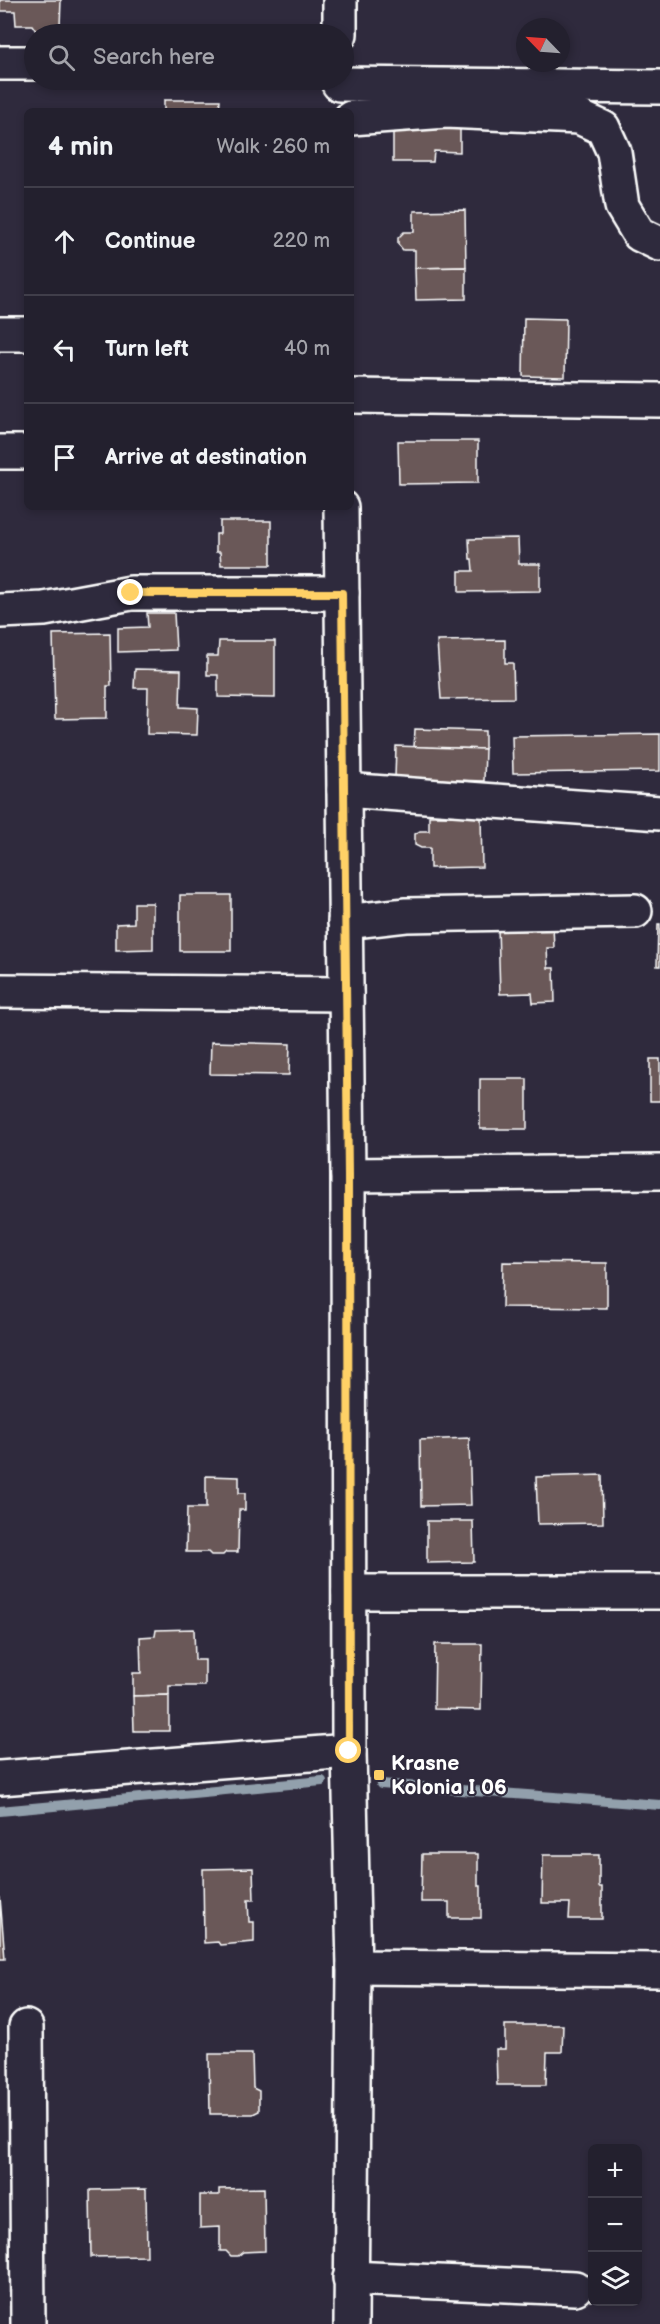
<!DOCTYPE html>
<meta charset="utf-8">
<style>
body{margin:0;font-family:"Balsamiq Sans",sans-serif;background:#2f2d3a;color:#f1f3f6}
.controls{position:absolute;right:18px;bottom:18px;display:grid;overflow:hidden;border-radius:9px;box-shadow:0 3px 9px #0003}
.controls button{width:54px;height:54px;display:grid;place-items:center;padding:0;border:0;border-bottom:2px solid #403e4a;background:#23202e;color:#f1f3f6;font:30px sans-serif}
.compass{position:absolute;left:516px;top:18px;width:54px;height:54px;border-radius:50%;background:#23202e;box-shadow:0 3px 9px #0003;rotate:295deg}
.stop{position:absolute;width:18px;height:18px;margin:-14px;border:4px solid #ffd166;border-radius:50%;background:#fff}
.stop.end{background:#ffd166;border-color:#fff;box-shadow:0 2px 6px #0008}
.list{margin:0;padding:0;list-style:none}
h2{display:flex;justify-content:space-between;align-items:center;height:78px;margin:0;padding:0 24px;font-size:26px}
h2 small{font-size:20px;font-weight:400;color:#a3a3aa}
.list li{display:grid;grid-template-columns:39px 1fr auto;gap:18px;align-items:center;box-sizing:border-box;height:108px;padding:0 24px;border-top:2px solid #403e4a}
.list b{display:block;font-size:22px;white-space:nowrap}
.list em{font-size:20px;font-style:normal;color:#a3a3aa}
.icon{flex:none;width:33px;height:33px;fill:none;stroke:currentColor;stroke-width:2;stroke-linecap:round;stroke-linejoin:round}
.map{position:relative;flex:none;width:660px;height:2324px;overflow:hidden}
.search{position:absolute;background:#23202e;box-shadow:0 3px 9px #0003;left:24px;top:24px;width:330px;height:66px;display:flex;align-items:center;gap:15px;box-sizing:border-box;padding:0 21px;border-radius:33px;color:#a3a3aa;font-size:22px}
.panel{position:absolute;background:#23202e;box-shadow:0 3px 9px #0003;left:24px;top:108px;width:330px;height:402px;border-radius:9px}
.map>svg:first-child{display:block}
</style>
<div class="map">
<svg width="660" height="2324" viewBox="0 0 660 2324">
<rect width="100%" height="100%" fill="#2f2a3d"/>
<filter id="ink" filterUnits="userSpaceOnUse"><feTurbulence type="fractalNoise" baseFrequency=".0167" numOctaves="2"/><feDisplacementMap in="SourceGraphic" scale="12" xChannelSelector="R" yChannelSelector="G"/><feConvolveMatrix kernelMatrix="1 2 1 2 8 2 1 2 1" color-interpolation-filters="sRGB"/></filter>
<g filter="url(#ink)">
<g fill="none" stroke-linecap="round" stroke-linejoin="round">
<g stroke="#92a0ac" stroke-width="10">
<path d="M381,1784L660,1805"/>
<path d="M0,1811L322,1781"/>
</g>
</g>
<g fill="#6a5958" stroke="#fff" stroke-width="1.5">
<path d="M0,0H61L60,26H55L50,31H36L32,25H16L15,11H0Z"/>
<path d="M164,100H220L219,111H164Z"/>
<path d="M393,125H460V152L434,151L433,162H393Z"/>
<path d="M465,210L466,267L415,268V250H403L398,244V238L404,232H414V211Z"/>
<path d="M466,267V299L416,300L415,268Z"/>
<path d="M524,318L566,319L565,377L523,376Z"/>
<path d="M398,441H478V483L399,484Z"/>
<path d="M220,521H271V565H221L220,552H216V534H220Z"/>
<path d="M518,538L519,564H540V591L459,592V571H473L472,559H470L469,539Z"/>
<path d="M147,613H174L176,650L118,652V628L148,627Z"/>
<path d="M110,633L111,686H107V718L55,719L53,634Z"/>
<path d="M505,640V663H513L514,698L441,699L437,641Z"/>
<path d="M219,641H275V698L218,697V675H207V656H218Z"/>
<path d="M135,669L181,670L180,707L198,708L197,735L147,734L148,688H134Z"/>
<path d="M415,729L485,731V749L414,747Z"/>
<path d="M660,734V771L513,773L512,736Z"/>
<path d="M396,746L485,749L484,781L395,778Z"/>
<path d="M429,816H481L482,867L430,868V848H421L415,845V834L420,831H429Z"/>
<rect x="180" y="895" width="51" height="56"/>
<path d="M134,903H153V949L116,950V924L134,923Z"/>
<path d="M658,924H660V966H657Z"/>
<path d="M553,926L554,948H547L548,968H554L555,1002L533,1003L532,993L500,994L498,927Z"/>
<path d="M211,1042L290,1044L289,1075L210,1074Z"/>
<rect x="650" y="1059" width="10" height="42"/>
<rect x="480" y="1079" width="47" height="50"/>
<path d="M503,1262L607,1263V1308L502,1307Z"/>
<path d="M469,1438L471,1505L421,1506L420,1440Z"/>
<path d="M602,1475L603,1523L538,1524L536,1477Z"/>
<path d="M206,1476L239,1477V1493H245V1510H239L238,1552H226L223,1555H211L208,1552H186L187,1508H206Z"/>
<path d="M427,1521H473L474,1562L427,1563Z"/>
<path d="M194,1629L195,1660H205V1686H169V1695L133,1696V1673H141L140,1637L155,1636L156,1630Z"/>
<path d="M435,1644H482L481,1710L434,1709Z"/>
<path d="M169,1695V1731H134L133,1696Z"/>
<path d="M422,1854H478V1886H481V1918H449V1902H421Z"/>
<path d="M543,1855H599V1887H602V1919H569L570,1903H542Z"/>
<path d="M253,1868L254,1900H248L249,1922H254V1942L220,1945L218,1942L204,1943L203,1869Z"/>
<path d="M0,1897L5,1959H0Z"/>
<path d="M505,2025H563L562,2052H547L546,2085H497L496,2049H505Z"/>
<path d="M209,2054H252L253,2088L259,2091V2111L253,2114H210Z"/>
<path d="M264,2188L265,2251L243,2252L238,2256H231L226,2251H220V2227L200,2228V2195H219V2189Z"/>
<path d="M146,2189L147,2256L91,2257L90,2190Z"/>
<path d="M591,2243H592V2301H590Z"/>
</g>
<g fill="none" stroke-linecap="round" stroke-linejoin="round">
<g stroke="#fff" stroke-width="38">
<g id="minor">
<path d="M340,34V0"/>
<path d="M0,63H34"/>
<path d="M339,84L660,87"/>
<path d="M351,118L446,111L579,117L603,128L614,152L622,206L639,234L660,244"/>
<path d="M0,334H27"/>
<path d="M351,396L660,400"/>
<path d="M0,452H27"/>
<path d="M341,507L348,1175L349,1751L354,1967L351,2324"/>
<path d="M0,611L44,609L131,593H342"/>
<path d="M344,790L660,813"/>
<path d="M345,922L406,915L635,911"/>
<path d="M0,991L346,994"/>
<path d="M348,1175L660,1172"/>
<path d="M349,1592H660"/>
<path d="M0,1778L349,1751"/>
<path d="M354,1967L660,1970"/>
<path d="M26,2027L28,2324"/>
<path d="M350,2278L575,2288"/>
</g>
</g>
<use href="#minor" stroke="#2f2a3d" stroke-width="33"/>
</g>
</g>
<g fill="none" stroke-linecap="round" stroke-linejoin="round" filter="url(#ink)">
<path stroke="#ffd166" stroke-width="8" d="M131,593H342L348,1175L349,1751"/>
</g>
<rect fill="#ffd166" stroke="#2f2a3d" stroke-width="2" x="373" y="1769" width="12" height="12" rx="3"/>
<g text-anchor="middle" stroke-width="4.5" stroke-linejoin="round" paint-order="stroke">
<g font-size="21" font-weight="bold" fill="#fff" stroke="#2f2a3d" text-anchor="start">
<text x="391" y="1770">Krasne<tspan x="391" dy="24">Kolonia I 06</tspan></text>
</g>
</g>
</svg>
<div class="controls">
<button>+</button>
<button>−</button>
<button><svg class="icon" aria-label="layers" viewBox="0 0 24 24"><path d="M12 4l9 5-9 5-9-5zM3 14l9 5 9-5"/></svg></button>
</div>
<svg class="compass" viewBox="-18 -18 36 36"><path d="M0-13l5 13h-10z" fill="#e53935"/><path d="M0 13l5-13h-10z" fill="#a3a3aa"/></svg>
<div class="stop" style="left:349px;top:1751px"></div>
<div class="stop end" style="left:131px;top:593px"></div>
<div class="search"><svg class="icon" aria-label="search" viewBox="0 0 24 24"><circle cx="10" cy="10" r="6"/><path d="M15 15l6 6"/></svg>Search here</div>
<section class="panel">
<h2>4 min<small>Walk · 260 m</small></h2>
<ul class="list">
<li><svg class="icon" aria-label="ahead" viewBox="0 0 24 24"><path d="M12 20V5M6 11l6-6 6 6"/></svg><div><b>Continue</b></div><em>220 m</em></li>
<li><svg class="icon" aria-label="left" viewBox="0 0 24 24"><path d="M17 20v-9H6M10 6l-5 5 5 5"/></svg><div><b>Turn left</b></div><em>40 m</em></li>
<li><svg class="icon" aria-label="arrive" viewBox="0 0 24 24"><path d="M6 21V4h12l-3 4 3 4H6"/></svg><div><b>Arrive at destination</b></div></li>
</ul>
</section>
</div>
